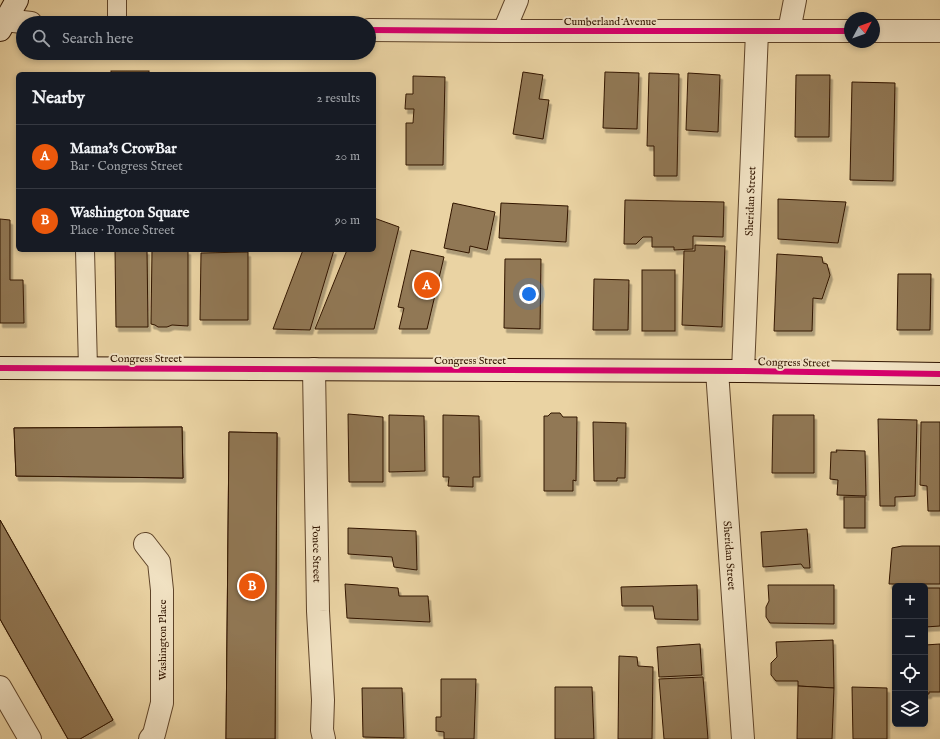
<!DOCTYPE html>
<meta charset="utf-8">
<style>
body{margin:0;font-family:"IM FELL English",serif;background:#20242c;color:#f1f3f6}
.controls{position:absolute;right:12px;bottom:12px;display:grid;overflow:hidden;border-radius:6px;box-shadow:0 2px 6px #0003}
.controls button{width:36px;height:36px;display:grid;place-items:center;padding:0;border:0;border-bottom:1px solid #363941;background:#171b24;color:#f1f3f6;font:20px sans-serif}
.compass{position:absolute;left:844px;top:12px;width:36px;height:36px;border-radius:50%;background:#171b24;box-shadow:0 2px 6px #0003;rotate:49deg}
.you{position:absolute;left:529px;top:294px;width:14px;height:14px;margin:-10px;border:3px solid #fff;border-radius:50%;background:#1a73e8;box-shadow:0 0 0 6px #1a73e833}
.badge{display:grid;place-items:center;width:26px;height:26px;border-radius:50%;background:#ea580c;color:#fff;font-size:13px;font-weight:700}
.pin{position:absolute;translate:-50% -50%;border:2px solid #fff;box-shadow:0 1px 4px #0006}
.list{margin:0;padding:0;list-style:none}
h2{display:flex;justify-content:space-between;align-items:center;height:52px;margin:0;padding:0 16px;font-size:17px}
h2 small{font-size:13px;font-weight:400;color:#9ea1a6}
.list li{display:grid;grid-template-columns:26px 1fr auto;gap:12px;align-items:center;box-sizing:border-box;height:64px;padding:0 16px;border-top:1px solid #363941}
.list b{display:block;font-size:15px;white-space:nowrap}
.list p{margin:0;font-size:13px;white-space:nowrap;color:#9ea1a6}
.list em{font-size:13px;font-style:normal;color:#9ea1a6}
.icon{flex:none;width:22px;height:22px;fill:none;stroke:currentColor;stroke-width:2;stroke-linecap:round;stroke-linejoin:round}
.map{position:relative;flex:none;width:940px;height:739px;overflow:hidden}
.search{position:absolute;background:#171b24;box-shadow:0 2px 6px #0003;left:16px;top:16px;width:360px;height:44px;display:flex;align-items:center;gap:10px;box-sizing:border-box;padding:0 14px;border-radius:22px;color:#9ea1a6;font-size:15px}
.panel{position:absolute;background:#171b24;box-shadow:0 2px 6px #0003;left:16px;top:72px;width:360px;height:180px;border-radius:6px}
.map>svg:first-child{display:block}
</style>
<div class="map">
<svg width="940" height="739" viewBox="0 0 940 739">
<defs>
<filter id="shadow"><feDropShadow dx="2.5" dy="4.5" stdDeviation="0" flood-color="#0004"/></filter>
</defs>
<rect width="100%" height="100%" fill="#ead3a3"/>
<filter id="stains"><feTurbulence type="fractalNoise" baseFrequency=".005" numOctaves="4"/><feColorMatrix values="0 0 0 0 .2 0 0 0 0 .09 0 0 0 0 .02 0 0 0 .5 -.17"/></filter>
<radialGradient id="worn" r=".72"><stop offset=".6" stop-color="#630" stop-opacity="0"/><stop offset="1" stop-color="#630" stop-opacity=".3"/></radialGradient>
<g fill="#917855" stroke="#311500" filter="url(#shadow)">
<rect x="111" y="71" width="38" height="3"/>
<path d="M523,72L543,75L539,99L549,100L543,139L513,134Z"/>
<path d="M605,72L639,73L637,129L603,128Z"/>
<path d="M649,73L679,74L677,176H654V146H647Z"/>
<path d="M688,73L720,75L718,132L686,130Z"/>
<path d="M796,75H830L829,137H795Z"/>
<path d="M413,76L445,77L443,165H406V123H413L414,109H405L406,94H413Z"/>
<path d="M852,82L895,83L893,181L850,180Z"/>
<path d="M778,199L846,202L838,243L778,239Z"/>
<path d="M625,200L724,202L723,237L693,236V249L674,250V247H652V237H643L636,244H624Z"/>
<path d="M453,203L495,212L487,250L470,246L469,253L444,248Z"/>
<path d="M501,203L568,206L566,242L499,238Z"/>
<path d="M374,218L399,227L374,329H315L347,250H374Z"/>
<path d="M0,219L10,220V280H23L24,323H0Z"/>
<path d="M695,245L725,246L722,327L682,325L684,251H695Z"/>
<path d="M115,250H147L148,327H116Z"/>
<path d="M152,250H188V326L172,325L167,327H158L155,325L151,324Z"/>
<path d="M303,250H334L310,330L273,329Z"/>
<path d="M411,250L444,257L427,329H399L404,308L398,307Z"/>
<path d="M248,252V320H200L201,253Z"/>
<path d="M777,254L822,257L823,263L827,264L830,275L822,299L813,298L812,331H774Z"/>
<path d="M505,259H541L540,329L504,328Z"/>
<rect x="642" y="270" width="33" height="61"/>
<path d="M898,274H931L930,330H897Z"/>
<path d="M594,279L629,280L628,330H593Z"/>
<path d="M551,413H560L563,417H577L576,481L573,480V491H544V416H548Z"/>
<path d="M348,414L383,417V482H349Z"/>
<path d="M389,415L424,416L425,471L389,472Z"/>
<path d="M443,415L479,416L480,477H473V487L448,486L449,477H443Z"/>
<path d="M773,415H814V473H772Z"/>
<path d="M878,419L917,420L915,496L895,497V506H880Z"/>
<path d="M593,422L626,423L625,478H617V481H594Z"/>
<path d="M921,422H940V511H928L927,486L920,485Z"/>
<path d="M182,427L183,478L16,476L14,428Z"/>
<path d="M182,427L183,478L16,476L14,428Z"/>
<path d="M229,432L277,433L275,739H226Z"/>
<path d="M229,432L277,433L275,739H226Z"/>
<path d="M836,450L865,451L866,496L837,495L838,480L830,479L831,452H837Z"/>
<rect x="844" y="497" width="21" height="31"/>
<path d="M0,520L113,720L80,739H68L0,619Z"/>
<path d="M0,520L113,720L80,739H68L0,619Z"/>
<path d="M348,528L416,531L417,570L394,567L392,557L348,554Z"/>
<path d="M807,529L810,568H804L801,564L763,567L761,532Z"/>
<path d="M902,546H940V584H889L892,548Z"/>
<path d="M345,584L398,588L399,596H428L430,622L347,618Z"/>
<path d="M697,585L698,620L655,619L653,606H622L621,587Z"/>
<path d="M768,585H834V624L770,623L766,617V607L769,601Z"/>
<path d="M925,588H940V626L925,627Z"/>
<path d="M833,640L834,688L798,686V681H776L771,675V663L777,657L776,642Z"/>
<path d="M700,644L702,675L659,677L657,647Z"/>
<path d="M940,644V692H929V694H925V645Z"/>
<path d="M619,656L637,657L638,666L653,667L652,739H618Z"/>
<path d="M703,677L708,739H664L659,679Z"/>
<path d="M441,679H476L474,739H444V732L436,731V717H441Z"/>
<path d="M798,686L834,688L832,739H797Z"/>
<path d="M555,687H592L594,739H555Z"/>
<path d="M852,687L887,688V739H853Z"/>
<path d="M362,688H402L404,738L363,737Z"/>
</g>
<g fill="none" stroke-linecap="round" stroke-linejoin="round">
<g stroke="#5f4429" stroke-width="20">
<g id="lane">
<path d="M117,23V0"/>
<path d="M85,250L88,368"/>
</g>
</g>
<g stroke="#5f4429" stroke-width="24">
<g id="street">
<path d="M5,20L31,23"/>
<path d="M369,30L504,31H850"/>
<path d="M504,31L517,0"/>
<path d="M789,31L795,0"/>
<path d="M874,31H940"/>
<path id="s1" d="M314,369L318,611L323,700L322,730L324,739"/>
<path id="s2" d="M717,371L743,739"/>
<path id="s3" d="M743,371L757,32"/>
<path d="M145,544L159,562L162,590V703L154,734L150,739"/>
<path d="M0,687L30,739"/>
</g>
</g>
<g stroke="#311500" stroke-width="24">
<g id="secondary">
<path d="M0,30L17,0"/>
<path d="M0,368L743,371L940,374"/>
</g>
</g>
<use href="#lane" stroke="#f1e2c3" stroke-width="18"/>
<use href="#street" stroke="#f1e2c3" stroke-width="22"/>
<use href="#secondary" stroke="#f1e2c3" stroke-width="22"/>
<g stroke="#f1e2c3" stroke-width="8">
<g id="cycleway">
<path d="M369,30L504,31H850"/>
<path d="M0,368L743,371L940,374"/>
</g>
</g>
<use href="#cycleway" stroke="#d6006c" stroke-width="6"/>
</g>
<g text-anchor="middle" stroke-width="4" stroke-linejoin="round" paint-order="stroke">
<g font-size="11" fill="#311500" stroke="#f1e2c3">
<text x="610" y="25">Cumberland Avenue</text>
<text dy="4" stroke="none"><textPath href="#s3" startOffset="170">Sheridan Street</textPath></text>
<text x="146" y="362">Congress Street</text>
<text x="470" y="364">Congress Street</text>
<text transform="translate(794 362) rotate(1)" y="4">Congress Street</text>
<text dy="4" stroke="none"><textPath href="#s1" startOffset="185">Ponce Street</textPath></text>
<text dy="4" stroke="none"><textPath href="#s2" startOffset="185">Sheridan Street</textPath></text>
<text transform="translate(162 640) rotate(-90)" y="4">Washington Place</text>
</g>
</g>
<rect width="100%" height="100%" filter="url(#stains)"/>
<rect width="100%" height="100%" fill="url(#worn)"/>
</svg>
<div class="controls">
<button>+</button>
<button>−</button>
<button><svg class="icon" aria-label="locate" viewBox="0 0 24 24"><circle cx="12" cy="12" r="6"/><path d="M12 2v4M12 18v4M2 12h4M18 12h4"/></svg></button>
<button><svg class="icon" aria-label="layers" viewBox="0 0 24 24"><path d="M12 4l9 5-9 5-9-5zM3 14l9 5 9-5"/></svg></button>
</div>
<svg class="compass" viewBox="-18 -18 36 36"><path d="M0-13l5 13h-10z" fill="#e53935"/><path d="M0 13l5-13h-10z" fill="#9ea1a6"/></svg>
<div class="you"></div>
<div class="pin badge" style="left:427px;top:285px">A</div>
<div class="pin badge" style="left:252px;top:586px">B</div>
<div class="search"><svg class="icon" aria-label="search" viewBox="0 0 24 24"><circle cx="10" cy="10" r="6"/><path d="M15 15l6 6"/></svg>Search here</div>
<section class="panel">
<h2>Nearby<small>2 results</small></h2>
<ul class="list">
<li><span class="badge">A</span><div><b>Mama's CrowBar</b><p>Bar · Congress Street</p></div><em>20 m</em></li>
<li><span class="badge">B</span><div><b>Washington Square</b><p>Place · Ponce Street</p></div><em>90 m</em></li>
</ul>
</section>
</div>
